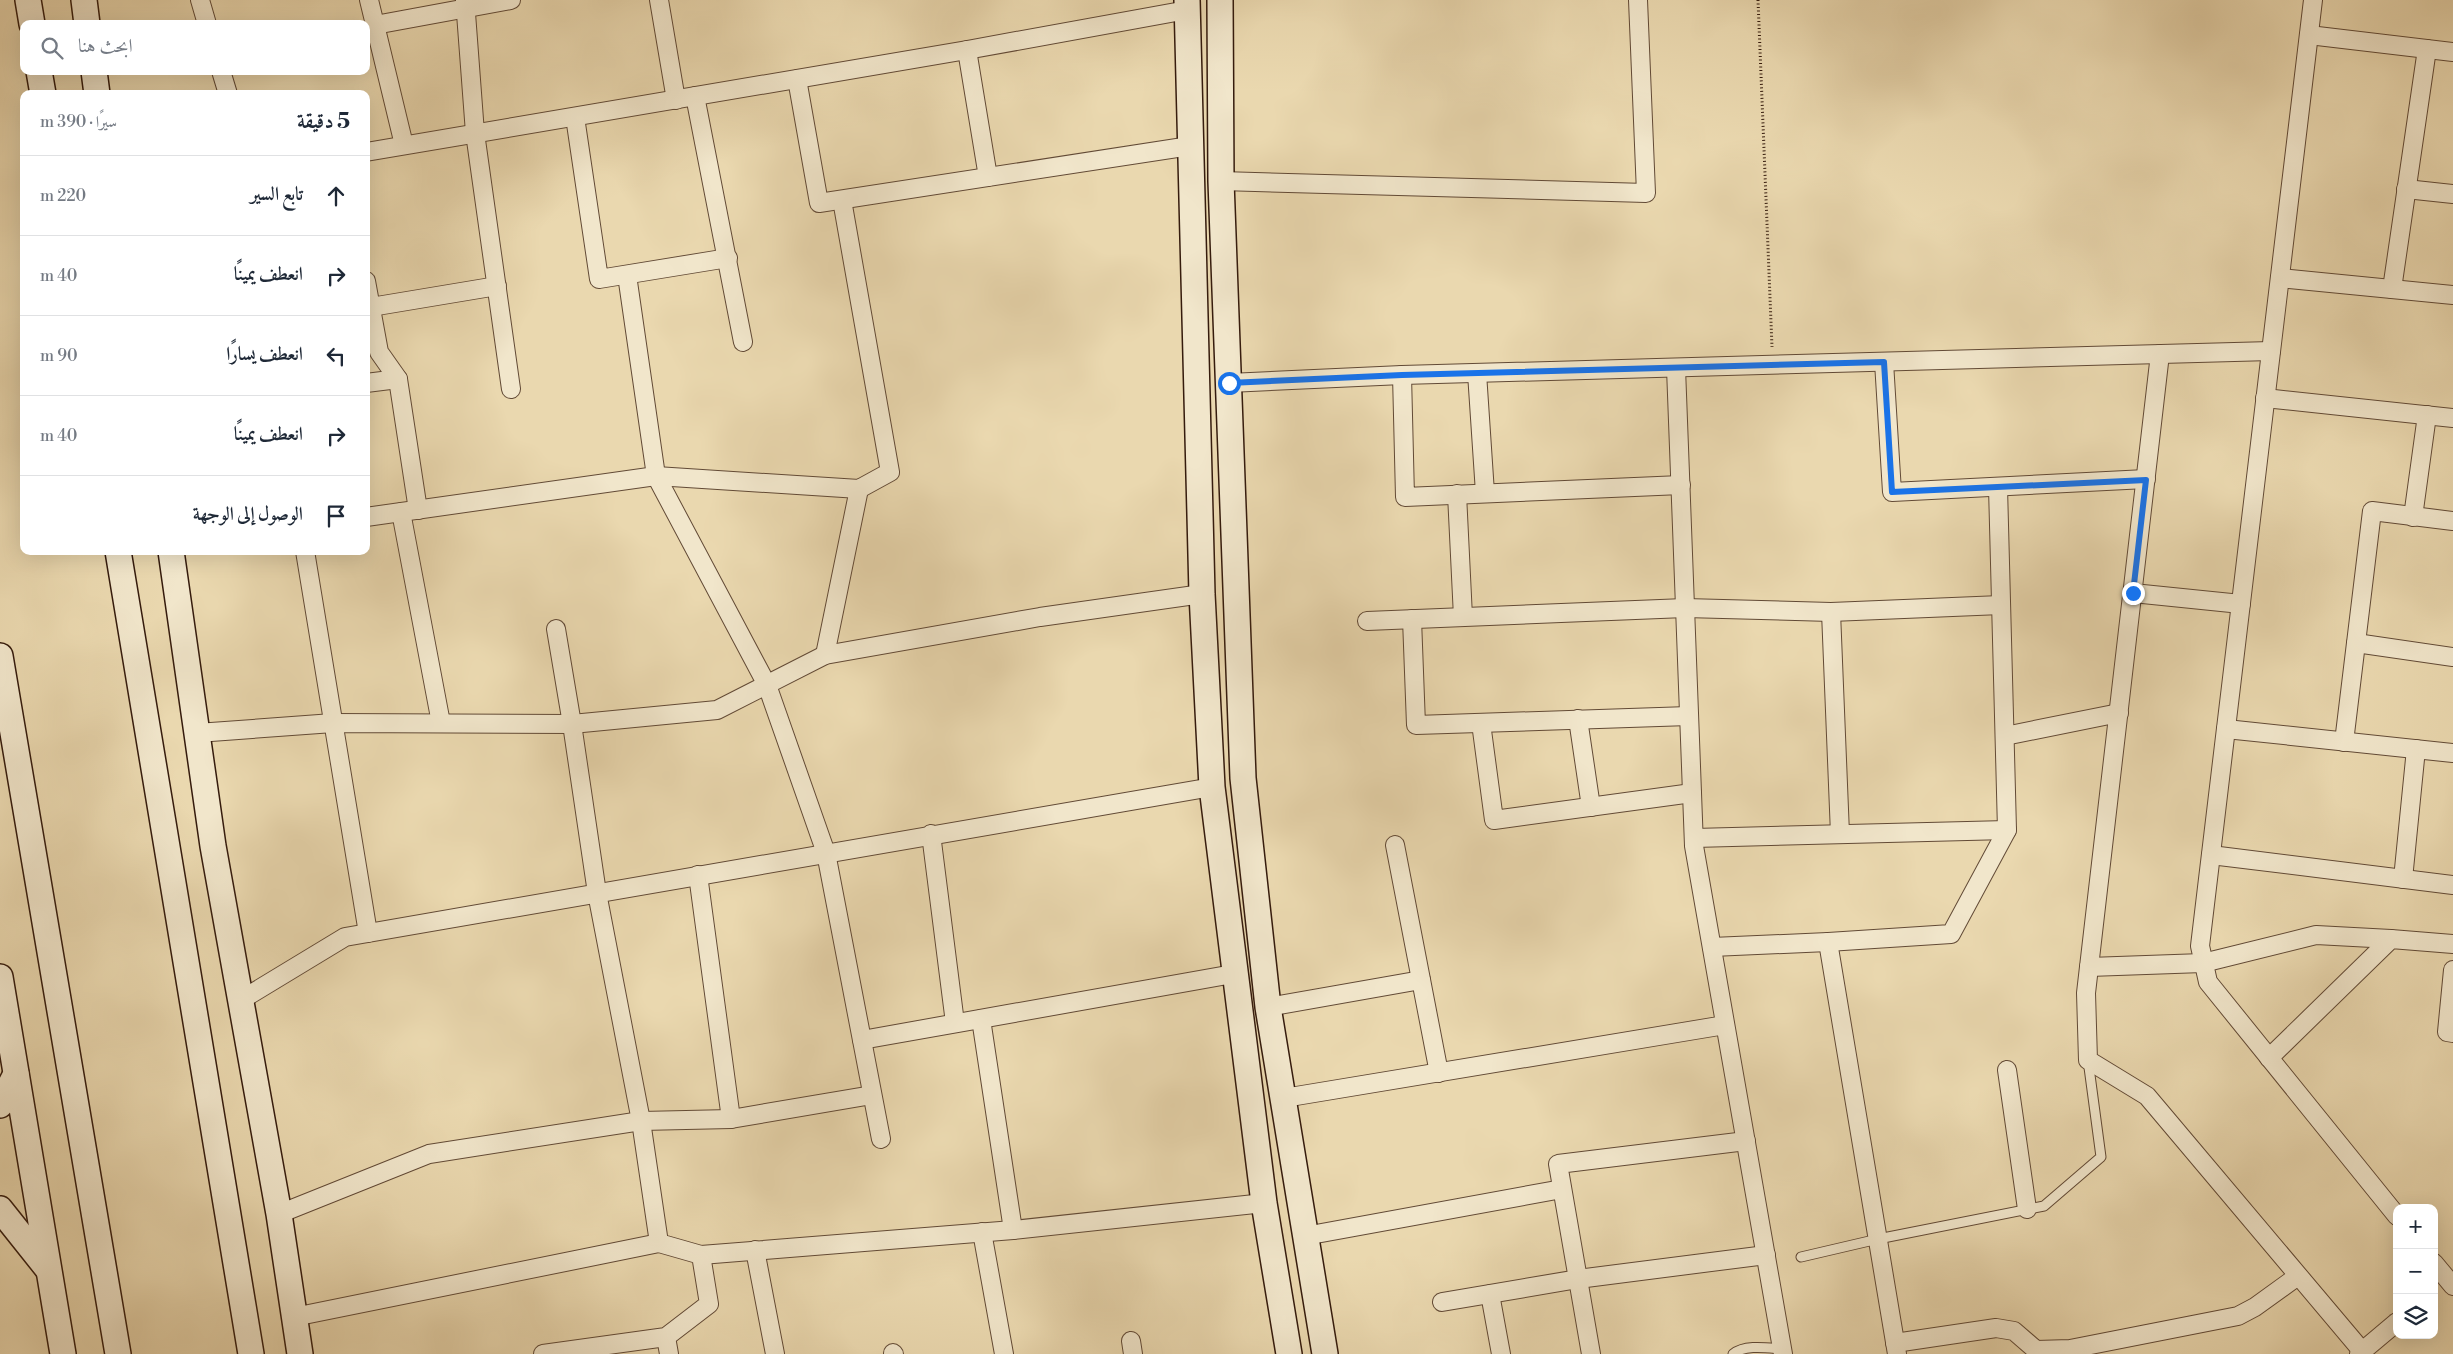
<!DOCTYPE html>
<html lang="ar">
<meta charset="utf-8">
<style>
body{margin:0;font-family:"Libre Bodoni",Amiri,serif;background:#f2f2f3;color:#1f2937;direction:rtl}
.controls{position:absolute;right:15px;bottom:15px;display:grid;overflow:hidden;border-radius:10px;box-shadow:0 5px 20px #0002}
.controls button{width:45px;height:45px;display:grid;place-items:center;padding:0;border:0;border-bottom:1px solid #e0e1e3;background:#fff;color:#1f2937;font:25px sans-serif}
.stop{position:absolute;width:15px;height:15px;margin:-11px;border:4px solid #1a73e8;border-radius:50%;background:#fff}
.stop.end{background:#1a73e8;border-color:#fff;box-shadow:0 1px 5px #0008}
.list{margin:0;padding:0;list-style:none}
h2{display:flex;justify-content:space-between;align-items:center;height:65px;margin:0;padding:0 20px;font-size:21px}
h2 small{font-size:16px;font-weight:400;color:#747a83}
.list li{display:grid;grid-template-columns:32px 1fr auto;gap:15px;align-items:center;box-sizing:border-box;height:80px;padding:0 20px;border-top:1px solid #e0e1e3}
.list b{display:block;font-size:19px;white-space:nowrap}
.list em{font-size:16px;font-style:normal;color:#747a83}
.icon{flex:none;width:28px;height:28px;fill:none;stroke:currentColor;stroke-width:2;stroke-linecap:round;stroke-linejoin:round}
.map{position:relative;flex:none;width:2453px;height:1354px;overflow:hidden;direction:ltr}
.search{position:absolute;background:#fff;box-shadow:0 5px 20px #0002;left:20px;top:20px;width:350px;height:55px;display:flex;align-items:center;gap:12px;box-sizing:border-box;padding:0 18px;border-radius:10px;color:#747a83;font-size:19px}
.panel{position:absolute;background:#fff;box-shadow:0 5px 20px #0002;left:20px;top:90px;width:350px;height:465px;border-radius:10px;direction:rtl}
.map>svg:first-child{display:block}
</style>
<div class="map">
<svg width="2453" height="1354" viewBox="0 0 2453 1354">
<rect width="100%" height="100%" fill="#ead8af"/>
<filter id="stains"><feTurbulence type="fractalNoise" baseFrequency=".004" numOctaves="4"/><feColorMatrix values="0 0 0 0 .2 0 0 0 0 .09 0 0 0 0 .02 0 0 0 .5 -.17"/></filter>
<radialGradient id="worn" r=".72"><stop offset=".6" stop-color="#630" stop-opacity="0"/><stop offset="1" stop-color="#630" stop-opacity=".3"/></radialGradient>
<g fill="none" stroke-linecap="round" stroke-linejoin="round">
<g stroke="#624a36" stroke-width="11">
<g id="lane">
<path d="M1801,1257L1878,1239L2044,1206L2101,1157L2088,1060"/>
<path d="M1733,1354C1745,1344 1768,1348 1782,1349"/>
</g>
</g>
<g stroke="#624a36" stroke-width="20">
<g id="street">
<path d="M200,0L207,24"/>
<path d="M369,0L404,145"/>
<path d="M465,0L475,133L511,389"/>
<path d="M659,0L676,100"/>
<path d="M2313,0L2200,946L2208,982L2397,1216"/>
<path d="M375,25L511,0"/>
<path d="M2309,35L2453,52"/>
<path d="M967,50L988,177"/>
<path d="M221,71L228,94"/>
<path d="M797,79L819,203L1190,146"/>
<path d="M695,96L743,342"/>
<path d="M575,117L599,279L728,258"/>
<path d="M366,152L967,50L1187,10"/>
<path d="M1221,181L1646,193L1638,0"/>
<path d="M2406,189L2453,194"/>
<path d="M627,275L656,476L767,685L826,853L881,1139"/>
<path d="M2280,278L2453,295"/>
<path d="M366,281L379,352L398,379L418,510"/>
<path d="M2392,289L2427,49"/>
<path d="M371,307L497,286"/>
<path d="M2160,354L2086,993L2088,1060L2147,1096L2362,1351"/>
<path d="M1884,362L1892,492L2146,479"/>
<path d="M1676,368L1694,846L1783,1354"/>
<path d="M1477,373L1485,493"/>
<path d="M1402,375L1405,497L1681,485"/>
<path d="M366,383L398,379"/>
<path d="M1229,383L1402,375L2271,351"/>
<path d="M2265,398L2453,418"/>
<path d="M1457,494L1463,617"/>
<path d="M401,512L441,723"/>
<path d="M366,517L656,476L859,489L890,472L842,200"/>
<path d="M2413,517L2427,415"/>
<path d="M305,551L368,933"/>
<path d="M2133,593L2241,604"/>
<path d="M1831,612L1840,834"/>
<path d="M1412,619L1416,725L1689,716"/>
<path d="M1367,621L1685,608L1831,612L2001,605"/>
<path d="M2356,643L2453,657"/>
<path d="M825,655L859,489"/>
<path d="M1578,719L1591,807"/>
<path d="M1481,723L1494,820L1692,793"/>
<path d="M2226,729L2453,753"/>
<path d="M197,733L333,723L572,724L717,710L825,655L1040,617L1202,594"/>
<path d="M2005,736L2119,713"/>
<path d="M2344,742L2372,511L2453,521"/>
<path d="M931,834L955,1023"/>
<path d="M1694,838L2007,830"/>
<path d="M1395,845L1439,1073"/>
<path d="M2211,855L2453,885"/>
<path d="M698,875L731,1119"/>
<path d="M2403,879L2416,749"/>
<path d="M1828,942L1897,1354"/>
<path d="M1712,947L1828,942L1951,934L2007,830L1998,487"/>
<path d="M2089,967L2203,963L2316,935L2391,939"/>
<path d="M2453,970L2447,1032L2453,1033"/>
<path d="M241,1000L345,937L1212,787"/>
<path d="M1268,1007L1421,980"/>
<path d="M981,1019L1013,1230"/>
<path d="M862,1040L1233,974"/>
<path d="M2269,1058L2391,939L2453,944"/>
<path d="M2007,1070L2027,1209"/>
<path d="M1284,1098L1725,1025"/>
<path d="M279,1214L429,1154L641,1121L731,1119L872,1095"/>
<path d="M982,1232L1004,1354"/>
<path d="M1305,1236L1562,1189"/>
<path d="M755,1250L775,1354"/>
<path d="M701,1255L1013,1230L1264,1203"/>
<path d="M2434,1263L2453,1286"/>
<path d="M1490,1294L1501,1354"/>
<path d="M1442,1302L1578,1279L1766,1255"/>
<path d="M294,1317L659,1243"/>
<path d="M666,1337L669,1354"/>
<path d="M1131,1341L1133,1354"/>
<path d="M1895,1343L1996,1328L2014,1331L2036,1350L2070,1349L2238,1316L2255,1307L2298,1276"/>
<path d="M893,1353L894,1354"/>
<path d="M543,1354L666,1337L709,1304L701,1255L659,1243L641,1121L597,893L572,724L556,629"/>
<path d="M1591,1354L1558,1164L1746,1141"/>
<path d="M2359,1354L2397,1322"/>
</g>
</g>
<g stroke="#351b0d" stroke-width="28">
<g id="secondary">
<path d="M28,0L32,24"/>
<path d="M84,0L87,24"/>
<path d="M1187,0L1202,594L1212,787L1264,1203L1289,1354"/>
<path d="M1220,0L1221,181L1243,778L1268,1007L1325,1354"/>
<path d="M39,71L43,94"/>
<path d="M94,71L97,94"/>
<path d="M118,551L251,1354"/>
<path d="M171,551L213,846L279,1214L300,1354"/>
<path d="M0,656L118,1354"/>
<path d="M0,977L63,1354"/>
<path d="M0,1105L16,1074"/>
<path d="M0,1209L47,1268"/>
</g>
</g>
<path stroke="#351b0d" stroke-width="3" stroke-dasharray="1 2.5" stroke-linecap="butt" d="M1758,0L1772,347"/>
<use href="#lane" stroke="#f1e6cb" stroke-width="9"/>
<use href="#street" stroke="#f1e6cb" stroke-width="18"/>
<use href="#secondary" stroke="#f1e6cb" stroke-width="25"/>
</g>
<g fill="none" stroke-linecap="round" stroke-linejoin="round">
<path stroke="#1a73e8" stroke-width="6" d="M1229,383L1402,375L1884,362L1892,492L2146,480L2133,593"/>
</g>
<rect width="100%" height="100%" filter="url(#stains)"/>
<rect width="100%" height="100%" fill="url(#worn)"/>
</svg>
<div class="controls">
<button>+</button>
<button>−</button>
<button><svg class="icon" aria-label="layers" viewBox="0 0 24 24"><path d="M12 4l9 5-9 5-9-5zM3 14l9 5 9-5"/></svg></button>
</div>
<div class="stop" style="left:1229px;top:383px"></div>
<div class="stop end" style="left:2133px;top:593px"></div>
<div class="search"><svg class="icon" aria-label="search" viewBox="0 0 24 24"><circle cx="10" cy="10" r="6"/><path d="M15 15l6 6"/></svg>ابحث هنا</div>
<section class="panel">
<h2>5 دقيقة<small>سيرًا · 390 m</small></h2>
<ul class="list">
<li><svg class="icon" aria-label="ahead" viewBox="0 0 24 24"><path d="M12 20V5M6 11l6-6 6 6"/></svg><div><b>تابع السير</b></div><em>220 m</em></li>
<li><svg class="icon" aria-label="right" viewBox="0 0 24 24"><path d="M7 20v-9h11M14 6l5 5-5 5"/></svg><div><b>انعطف يمينًا</b></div><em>40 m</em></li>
<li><svg class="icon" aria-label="left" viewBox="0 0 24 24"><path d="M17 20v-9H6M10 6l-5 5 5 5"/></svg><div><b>انعطف يسارًا</b></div><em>90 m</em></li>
<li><svg class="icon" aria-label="right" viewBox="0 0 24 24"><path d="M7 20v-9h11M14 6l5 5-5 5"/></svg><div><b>انعطف يمينًا</b></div><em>40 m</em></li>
<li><svg class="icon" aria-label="arrive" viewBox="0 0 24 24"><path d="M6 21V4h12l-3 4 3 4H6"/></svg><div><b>الوصول إلى الوجهة</b></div></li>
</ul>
</section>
</div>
